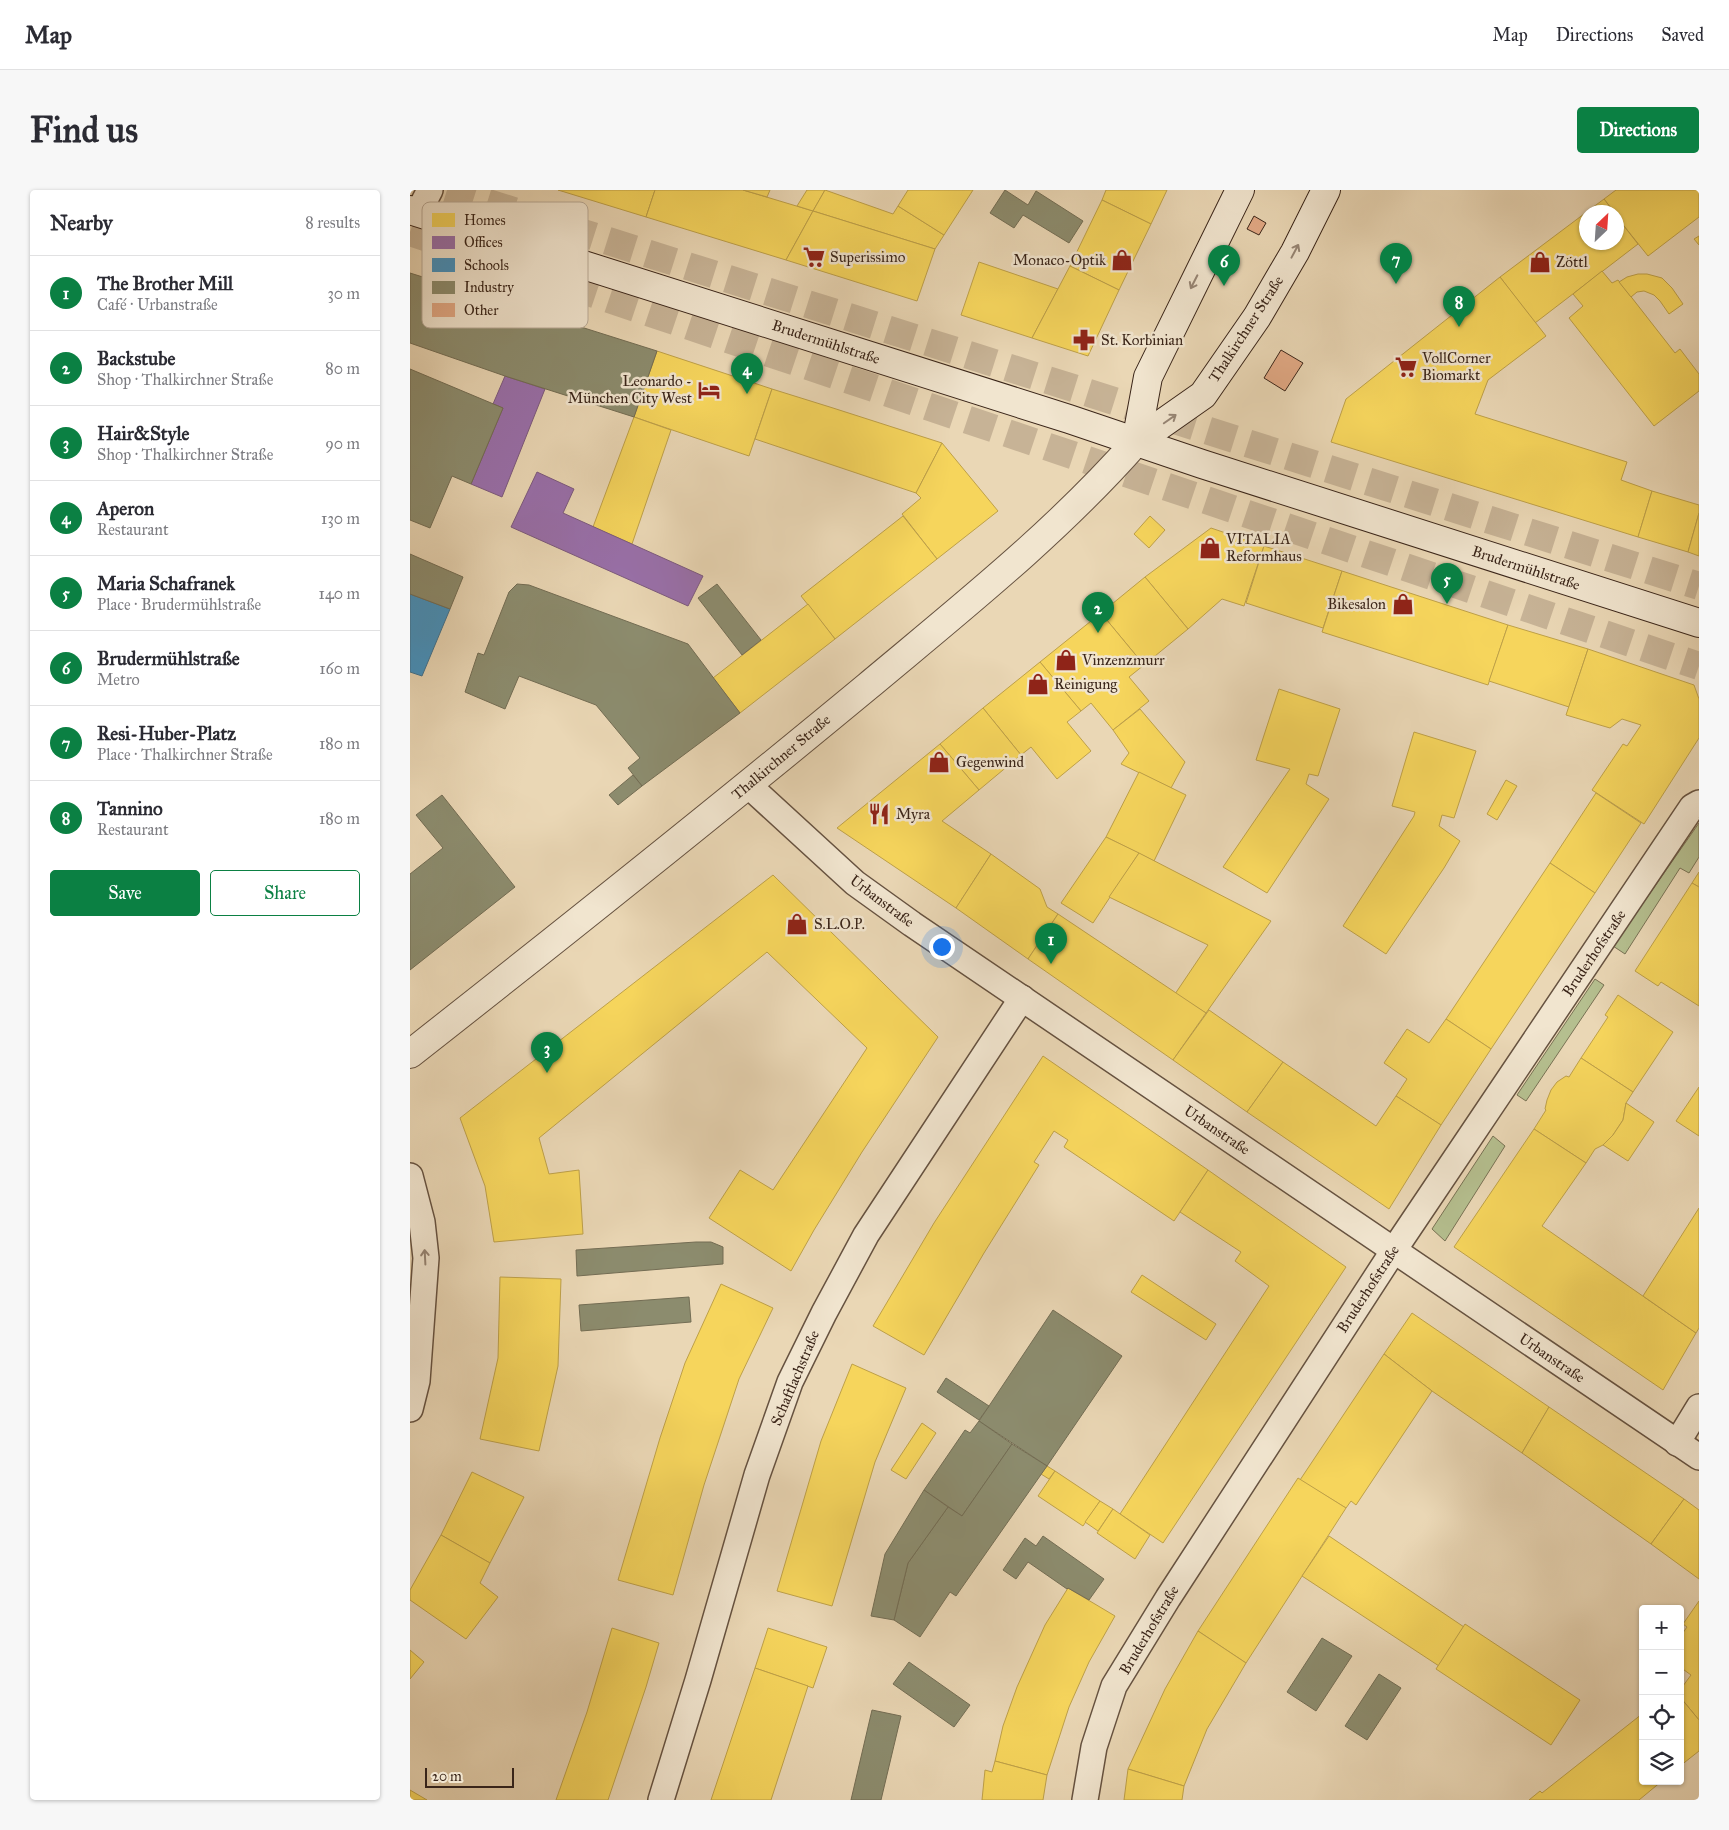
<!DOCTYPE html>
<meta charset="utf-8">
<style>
body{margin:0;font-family:"IM FELL Great Primer",serif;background:#f7f7f7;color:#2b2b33}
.controls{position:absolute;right:15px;bottom:15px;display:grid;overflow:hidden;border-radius:5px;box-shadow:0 1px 4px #0004}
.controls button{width:45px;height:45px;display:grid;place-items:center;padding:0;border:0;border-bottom:1px solid #e1e1e2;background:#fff;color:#2b2b33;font:25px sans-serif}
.compass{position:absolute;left:1169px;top:15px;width:45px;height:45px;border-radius:50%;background:#fff;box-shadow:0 1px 4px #0004;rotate:25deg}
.scale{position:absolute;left:15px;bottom:12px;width:89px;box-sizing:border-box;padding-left:5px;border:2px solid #3a2519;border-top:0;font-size:14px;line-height:18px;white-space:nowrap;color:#3a2519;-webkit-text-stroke:4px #f1e5cf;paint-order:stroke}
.you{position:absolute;left:531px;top:756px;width:18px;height:18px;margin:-12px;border:4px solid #fff;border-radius:50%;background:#1a73e8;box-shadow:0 0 0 8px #1a73e833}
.badge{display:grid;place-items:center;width:32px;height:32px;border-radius:50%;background:#0b8043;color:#fff;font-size:16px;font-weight:700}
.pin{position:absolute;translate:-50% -41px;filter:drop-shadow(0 1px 2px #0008)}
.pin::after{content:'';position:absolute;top:26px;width:18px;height:15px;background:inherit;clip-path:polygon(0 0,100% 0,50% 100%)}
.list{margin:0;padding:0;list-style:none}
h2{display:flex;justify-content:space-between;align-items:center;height:65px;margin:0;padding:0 20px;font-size:21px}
h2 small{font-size:16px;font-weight:400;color:#7c7c81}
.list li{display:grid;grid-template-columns:32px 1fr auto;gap:15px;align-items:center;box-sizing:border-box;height:75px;padding:0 20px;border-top:1px solid #e1e1e2}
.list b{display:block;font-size:19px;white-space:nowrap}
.list p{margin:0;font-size:16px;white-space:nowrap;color:#7c7c81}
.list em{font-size:16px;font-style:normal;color:#7c7c81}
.actions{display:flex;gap:10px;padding:15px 20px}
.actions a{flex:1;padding:11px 0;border:1px solid #0b8043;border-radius:5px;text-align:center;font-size:18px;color:#0b8043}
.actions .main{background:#0b8043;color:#fff}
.icon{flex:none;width:28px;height:28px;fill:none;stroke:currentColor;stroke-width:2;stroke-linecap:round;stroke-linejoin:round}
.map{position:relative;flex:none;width:1289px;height:1610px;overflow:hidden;border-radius:5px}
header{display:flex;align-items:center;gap:30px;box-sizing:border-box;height:70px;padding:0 25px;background:#fff;border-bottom:1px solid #e1e1e2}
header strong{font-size:24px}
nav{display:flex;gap:28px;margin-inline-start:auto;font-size:18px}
.intro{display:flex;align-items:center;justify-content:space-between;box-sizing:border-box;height:120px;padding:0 30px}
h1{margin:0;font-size:35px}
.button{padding:12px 22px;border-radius:5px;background:#0b8043;color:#fff;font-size:18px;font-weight:700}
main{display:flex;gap:30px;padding:0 30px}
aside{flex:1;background:#fff;border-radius:5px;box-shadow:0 1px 4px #0004}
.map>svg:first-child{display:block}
</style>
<header>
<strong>Map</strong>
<nav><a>Map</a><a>Directions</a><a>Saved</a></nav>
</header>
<div class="intro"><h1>Find us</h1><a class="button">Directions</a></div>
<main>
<aside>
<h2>Nearby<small>8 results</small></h2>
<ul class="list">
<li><span class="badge">1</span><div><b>The Brother Mill</b><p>Café · Urbanstraße</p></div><em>30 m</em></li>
<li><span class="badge">2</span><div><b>Backstube</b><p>Shop · Thalkirchner Straße</p></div><em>80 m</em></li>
<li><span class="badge">3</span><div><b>Hair&amp;Style</b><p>Shop · Thalkirchner Straße</p></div><em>90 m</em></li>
<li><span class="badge">4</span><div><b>Aperon</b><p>Restaurant</p></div><em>130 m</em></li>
<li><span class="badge">5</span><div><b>Maria Schafranek</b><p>Place · Brudermühlstraße</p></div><em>140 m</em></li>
<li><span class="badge">6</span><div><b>Brudermühlstraße</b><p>Metro</p></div><em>160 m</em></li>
<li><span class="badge">7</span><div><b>Resi-Huber-Platz</b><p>Place · Thalkirchner Straße</p></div><em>180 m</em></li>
<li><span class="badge">8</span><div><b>Tannino</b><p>Restaurant</p></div><em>180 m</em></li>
</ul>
<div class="actions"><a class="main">Save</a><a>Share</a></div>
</aside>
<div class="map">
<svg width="1289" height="1610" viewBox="0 0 1289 1610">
<rect width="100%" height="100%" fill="#ead7b5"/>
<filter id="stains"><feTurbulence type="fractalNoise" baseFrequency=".004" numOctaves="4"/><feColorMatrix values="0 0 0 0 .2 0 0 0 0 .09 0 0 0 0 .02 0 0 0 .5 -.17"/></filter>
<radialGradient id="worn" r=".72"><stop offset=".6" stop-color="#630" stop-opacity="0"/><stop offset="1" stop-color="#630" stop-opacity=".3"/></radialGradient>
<g fill="#b5bf8f" stroke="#787254">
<path d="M1289,633V667L1279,683L1270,678L1215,764L1203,756Z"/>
<path d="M1185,789L1194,795L1116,911L1107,905Z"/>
<path d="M1083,946L1095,956L1035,1051L1022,1039Z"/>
</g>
<g fill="#f6d55c" stroke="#bea048">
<path d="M148,0H245L236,27Z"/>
<path d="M245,0H333L403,21L376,70L236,27Z"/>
<path d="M333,0H360L357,7Z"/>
<path d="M397,0H415L403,21L387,16Z"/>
<path d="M415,0L483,24L488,16L534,45L525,59L403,21Z"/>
<path d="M498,0H563L534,45L488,16Z"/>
<path d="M696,0H757L741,34L692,10Z"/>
<path d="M1206,0H1289V27L1238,66L1206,26V22H1204L1194,9Z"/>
<path d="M1194,9L1204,22H1176V52H1206V26L1228,54L1125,133L1090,87Z"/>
<path d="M692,10L741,34L709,100L660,76Z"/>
<path d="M403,21L525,59L507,111L376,70Z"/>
<path d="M1289,46V55L1284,49Z"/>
<path d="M569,72L648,99L622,148L551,125Z"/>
<path d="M660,76L709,100L678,166L622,148Z"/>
<path d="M1192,81L1202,93L1208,90L1265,163L1270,159L1289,184V201L1244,236L1159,128L1173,116L1163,104Z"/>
<path d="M1228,84H1237L1252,88L1262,98L1273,114L1259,124L1250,111L1244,105L1234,101L1227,102L1221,107L1209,92L1217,87Z"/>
<path d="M1090,87L1136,146L1078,190L1065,224L1217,272L1211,290L1242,301L1228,347L921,252L936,209Z"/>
<path d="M247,161L362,199L339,266L224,227Z"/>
<path d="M362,199L423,218L532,253L506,303L345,249Z"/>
<path d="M224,227L261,240L222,354L183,337Z"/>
<path d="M532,253L588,321L527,369L492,324L511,308L506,303Z"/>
<path d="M1242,301L1289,315V323L1278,362L1228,347Z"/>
<path d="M1289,323V366L1278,362Z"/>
<path d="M493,326L527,369L425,449L391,406Z"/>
<path d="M740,326L755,340L739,358L724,344Z"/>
<path d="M801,338L854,356L834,416L812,409L778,439L735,387Z"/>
<path d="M854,356L932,381L913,438L836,413Z"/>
<path d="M932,381L1098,435L1078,495L912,442Z"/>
<path d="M735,387L778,439L734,475L691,423Z"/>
<path d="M398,414L425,449L330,523L303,488Z"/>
<path d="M691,423L734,475L719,487L739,511L703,540L681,513L671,521L630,472Z"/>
<path d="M1098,435L1178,459L1159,517L1079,491Z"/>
<path d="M1178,459L1284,495L1289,509V548L1234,634L1182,600L1213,554L1217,556L1231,535L1212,529L1200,538L1156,525Z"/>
<path d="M630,472L671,521L657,532L681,561L647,589L621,557L611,565L573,518Z"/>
<path d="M869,499L930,519L908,586L899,584L896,594L919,609L857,703L813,677L880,579L846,570Z"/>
<path d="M573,518L611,565L569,600L530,554Z"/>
<path d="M730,519L775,572L761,598L711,574L719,563L703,540Z"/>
<path d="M1004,542L1066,561L1044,628L1032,625L1029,636L1050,651L1034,678L976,764L933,736L1004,626L1005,622L982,616Z"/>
<path d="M530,554L569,600L532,631L581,664L546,718L427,638Z"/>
<path d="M729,582L776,605L744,671L696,647Z"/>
<path d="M1096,590L1107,596L1087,630L1077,624Z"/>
<path d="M1186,603L1231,633L1185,703L1140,673Z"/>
<path d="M696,647L729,663L683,733L651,713Z"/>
<path d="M729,663L861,731L796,823L765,804L798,755L699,707Z"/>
<path d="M581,664L630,699L637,717L648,724L618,769L546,718Z"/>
<path d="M1140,673L1185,703L1081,859L1036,829Z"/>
<path d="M1289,682V697L1282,693Z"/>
<path d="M363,685L528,847L452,962L404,1040L381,1081L299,1028L330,980L363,1000L457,858L357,762L129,948L139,984L169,980L173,1044L84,1052L75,996L50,928Z"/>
<path d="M1282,693L1289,697V816L1251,792L1248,796L1225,781Z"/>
<path d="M648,724L796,823L763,870L618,769Z"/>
<path d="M1208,805L1263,842L1223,902L1171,868L1198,827L1195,825Z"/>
<path d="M799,820L873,872L837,922L763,870Z"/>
<path d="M1036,829L1081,859L1031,935L986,906L997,889L974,873L997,839L1019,853Z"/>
<path d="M633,866L798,980L764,1031L654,957L658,950L644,941L624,972L629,975L574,1063L514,1165L463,1136L524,1033Z"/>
<path d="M1171,868L1223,902L1216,913L1213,930L1203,945L1193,955L1185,959L1176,973L1124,939L1136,920L1135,919L1137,910L1141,900L1147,892L1156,886L1159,887Z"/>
<path d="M873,872L966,936L986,906L1031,935L979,1019L837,922Z"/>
<path d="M1289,897V946L1266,931Z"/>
<path d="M1216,913L1244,932L1218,971L1193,955L1203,945L1213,930Z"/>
<path d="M1124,939L1176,973L1132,1036L1286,1143L1253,1200L1044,1057Z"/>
<path d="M798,980L936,1077L753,1353L710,1324L859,1096L825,1071L831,1062L770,1022Z"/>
<path d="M1289,1018V1138L1286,1143L1233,1106Z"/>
<path d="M732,1085L806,1134L796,1150L721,1102Z"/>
<path d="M90,1087L151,1089L148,1176L129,1261L70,1249L88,1168Z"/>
<path d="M311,1094L363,1118L329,1189L294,1295L263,1405L208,1390L250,1248L275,1173Z"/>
<path d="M1002,1123L1139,1217L1112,1263L1022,1201L974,1164Z"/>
<path d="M974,1164L1022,1201L946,1315L941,1311L936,1318L890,1290Z"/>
<path d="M442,1174L496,1198L465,1272L422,1416L367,1401L411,1251Z"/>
<path d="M1139,1217L1274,1309L1241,1354L1112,1263Z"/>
<path d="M512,1233L526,1243L496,1289L481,1280Z"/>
<path d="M637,1276L645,1281L639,1289L631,1284Z"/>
<path d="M645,1281L690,1311L673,1336L628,1306Z"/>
<path d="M62,1282L114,1307L80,1373L31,1345Z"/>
<path d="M888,1288L936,1318L836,1473L788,1441Z"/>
<path d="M1274,1309L1289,1320V1389L1241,1354Z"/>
<path d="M690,1311L703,1319L688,1341L675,1332Z"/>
<path d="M703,1319L740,1345L725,1369L687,1343Z"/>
<path d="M31,1345L80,1373L70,1393L88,1407L56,1449L0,1410V1400Z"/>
<path d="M919,1346L1054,1437L1029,1476L892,1386Z"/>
<path d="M658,1398L705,1426L679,1472L659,1517L637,1585L585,1571L593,1536L607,1497L635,1435Z"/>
<path d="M1289,1411V1530L1270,1507V1500L1281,1485L1270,1477V1447L1277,1437L1273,1434Z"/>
<path d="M1055,1434L1170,1510L1141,1555L1026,1479Z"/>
<path d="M202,1438L249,1453L236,1497L198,1610H146L177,1522Z"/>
<path d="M358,1438L417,1457L403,1498L345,1478Z"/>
<path d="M788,1441L836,1473L797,1539L774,1596L718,1579L755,1499Z"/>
<path d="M0,1460L14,1472L0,1489Z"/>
<path d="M345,1478L398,1496L361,1610H301Z"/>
<path d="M1270,1507L1289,1530V1561L1270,1576Z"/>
<path d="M1232,1524L1233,1591H1252L1229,1610H1119L1130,1601L1132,1603Z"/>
<path d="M585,1571L637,1585L633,1610H572L575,1580L582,1582Z"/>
<path d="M718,1579L774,1596L772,1610H714Z"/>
<path d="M0,1600L17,1610H0Z"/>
</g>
<g fill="#9970ab" stroke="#7c5a7f">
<path d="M95,186L135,199L92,307L61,294L93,218L83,214Z"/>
<path d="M127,282L164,299L153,323L293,386L278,416L101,337Z"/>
</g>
<path fill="#4393c3" stroke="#407290" d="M0,404L40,419L12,486L0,482Z"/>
<g fill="#8c8c6e" stroke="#736d54">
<path d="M595,0L618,15L626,1L673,31L659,53L613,25L604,38L580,23Z"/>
<path d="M0,83L247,161L224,227L95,186L0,153Z"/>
<path d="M0,179L93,218L61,294L42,286L20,338L0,330Z"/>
<path d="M0,364L53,387L40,419L0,404Z"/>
<path d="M107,394L119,395L278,454L330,523L232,596L218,578L230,568L186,515L109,486L95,519L55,502L68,463L74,465L99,402Z"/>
<path d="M307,394L351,450L332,465L288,408Z"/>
<path d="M223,585L232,596L208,615L199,605Z"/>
<path d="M32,605L105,697L0,780V684L33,658L6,625Z"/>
<path d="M286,1052H301L313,1057V1074L167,1086L166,1060Z"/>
<path d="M279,1107L281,1132L171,1141L169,1115Z"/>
<path d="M643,1120L712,1166L637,1276L569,1231Z"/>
<path d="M536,1188L579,1216L569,1230L527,1202Z"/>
<path d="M569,1231L602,1254L552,1326L514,1300L555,1240L560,1243Z"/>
<path d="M602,1254L637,1276L546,1406L540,1402L510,1447L484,1430L498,1373L538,1317L552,1326Z"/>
<path d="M514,1300L538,1317L498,1373L484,1430L461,1426L475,1364Z"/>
<path d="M633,1346L694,1389L679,1410L658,1398L657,1399L618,1372L606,1389L593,1380L615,1348L626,1356Z"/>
<path d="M912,1448L942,1466L906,1521L877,1502Z"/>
<path d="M499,1472L560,1515L544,1537L483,1494Z"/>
<path d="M969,1484L991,1498L957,1550L935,1536Z"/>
<path d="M462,1520L491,1526L471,1610H441Z"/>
</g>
<g fill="#e2a985" stroke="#3a2519">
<path d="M844,26L856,33L849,45L837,39Z"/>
<path d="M871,160L893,173L875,201L854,188Z"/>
</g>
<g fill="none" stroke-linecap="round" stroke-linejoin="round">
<g stroke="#c7b396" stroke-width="28" stroke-dasharray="28 14" stroke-linecap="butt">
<path d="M37,0L1289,396"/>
<path d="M0,42L1289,476"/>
</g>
<g stroke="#665240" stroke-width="28">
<g id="minor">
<path d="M8,23L20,0"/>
<path d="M338,595L445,693L502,734L1289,1267"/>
<path d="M0,986L12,1032L16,1068L7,1191L0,1219"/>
<path d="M1267,1253L1289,1217"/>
<path d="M251,1610L288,1490L347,1285L380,1192L414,1123L456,1045L612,808"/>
<path d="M675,1610L684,1557L704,1496L758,1408L984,1060L1282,617L1289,613"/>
</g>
</g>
<g stroke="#665240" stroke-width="30">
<path id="tertiary" d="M0,864C154,743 307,621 458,496C550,419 646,343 726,252"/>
</g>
<g stroke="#3a2519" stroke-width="30">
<g id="secondary">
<path d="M0,20L659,229L792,274L1289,433"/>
<path d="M726,252L793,205L847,127L885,62L916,0"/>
<path d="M726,252L738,187L830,0"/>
</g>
</g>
<use href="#minor" stroke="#f1e5cf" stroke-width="25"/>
<use href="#tertiary" stroke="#f1e5cf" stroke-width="28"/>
<use href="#secondary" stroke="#f1e5cf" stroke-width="28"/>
</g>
<defs><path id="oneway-shaft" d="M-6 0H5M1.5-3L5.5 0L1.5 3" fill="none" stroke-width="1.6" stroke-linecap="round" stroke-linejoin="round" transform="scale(1.25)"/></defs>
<g stroke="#968574">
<use href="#oneway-shaft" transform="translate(885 61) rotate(-62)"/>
<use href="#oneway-shaft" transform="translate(784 92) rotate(117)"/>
<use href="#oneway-shaft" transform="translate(760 229) rotate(-35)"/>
<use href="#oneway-shaft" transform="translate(15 1067) rotate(-93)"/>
</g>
<defs>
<g id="supermarket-bare" transform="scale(1.725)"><path d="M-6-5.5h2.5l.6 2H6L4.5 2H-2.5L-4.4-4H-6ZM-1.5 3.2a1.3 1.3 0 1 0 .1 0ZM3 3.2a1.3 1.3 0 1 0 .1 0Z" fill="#8f2418" stroke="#f1e5cf" stroke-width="2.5" paint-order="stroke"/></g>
<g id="shop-bare" transform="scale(1.725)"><path d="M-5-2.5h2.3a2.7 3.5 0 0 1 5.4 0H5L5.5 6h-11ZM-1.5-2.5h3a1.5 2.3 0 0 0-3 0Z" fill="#8f2418" stroke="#f1e5cf" stroke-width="2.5" paint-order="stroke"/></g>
<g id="pharmacy-bare" transform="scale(1.725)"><path d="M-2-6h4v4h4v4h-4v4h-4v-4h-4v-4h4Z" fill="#8f2418" stroke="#f1e5cf" stroke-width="2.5" paint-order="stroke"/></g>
<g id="hotel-bare" transform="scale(1.725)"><path d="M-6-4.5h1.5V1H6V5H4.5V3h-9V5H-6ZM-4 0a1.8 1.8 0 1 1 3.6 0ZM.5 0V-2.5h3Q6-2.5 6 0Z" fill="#8f2418" stroke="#f1e5cf" stroke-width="2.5" paint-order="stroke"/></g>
<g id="restaurant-bare" transform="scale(1.725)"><path d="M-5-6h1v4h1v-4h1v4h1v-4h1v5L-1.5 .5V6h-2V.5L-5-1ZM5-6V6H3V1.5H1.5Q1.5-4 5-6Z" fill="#8f2418" stroke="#f1e5cf" stroke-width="2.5" paint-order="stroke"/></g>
</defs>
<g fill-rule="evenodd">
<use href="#supermarket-bare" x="404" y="67"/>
<use href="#shop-bare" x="712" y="70"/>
<use href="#shop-bare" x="1130" y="72"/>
<use href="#pharmacy-bare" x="674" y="150"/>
<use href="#supermarket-bare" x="996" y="177"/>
<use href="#hotel-bare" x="299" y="200"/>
<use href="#shop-bare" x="800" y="358"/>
<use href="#shop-bare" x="993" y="414"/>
<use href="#shop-bare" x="656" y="470"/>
<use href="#shop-bare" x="628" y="494"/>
<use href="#shop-bare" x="529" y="572"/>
<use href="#restaurant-bare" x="469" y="624"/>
<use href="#shop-bare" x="387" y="734"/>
</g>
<g text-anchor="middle" stroke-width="5" stroke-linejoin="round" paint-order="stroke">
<g font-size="15" fill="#3a2519" stroke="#f1e5cf" text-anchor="start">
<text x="420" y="72">Superissimo</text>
<text x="696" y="75" text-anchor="end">Monaco-Optik</text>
<text x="1146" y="77">Zöttl</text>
<text x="691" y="155">St. Korbinian</text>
<text x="1012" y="173">VollCorner<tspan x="1012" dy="17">Biomarkt</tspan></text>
<text x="282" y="196" text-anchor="end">Leonardo -<tspan x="282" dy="17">München City West</tspan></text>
<text x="816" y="354">VITALIA<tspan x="816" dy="17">Reformhaus</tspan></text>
<text x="976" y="419" text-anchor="end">Bikesalon</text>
<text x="672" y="475">Vinzenzmurr</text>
<text x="644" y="499">Reinigung</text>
<text x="546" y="577">Gegenwind</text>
<text x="486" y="629">Myra</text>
<text x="404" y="739">S.L.O.P.</text>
</g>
<g font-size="15" fill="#3a2519" stroke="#f1e5cf">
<text transform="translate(836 139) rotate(-57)" y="5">Thalkirchner Straße</text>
<text transform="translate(416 152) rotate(18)" y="5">Brudermühlstraße</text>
<text transform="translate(1116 378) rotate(18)" y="5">Brudermühlstraße</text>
<text transform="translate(371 567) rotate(-40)" y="5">Thalkirchner Straße</text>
<text transform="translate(472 711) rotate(37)" y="5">Urbanstraße</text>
<text transform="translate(1184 763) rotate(-56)" y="5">Bruderhofstraße</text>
<text transform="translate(807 940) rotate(34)" y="5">Urbanstraße</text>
<text transform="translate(958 1099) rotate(-57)" y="5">Bruderhofstraße</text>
<text transform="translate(1142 1168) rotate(34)" y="5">Urbanstraße</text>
<text transform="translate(385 1188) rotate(-67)" y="5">Schaftlachstraße</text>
<text transform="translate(739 1440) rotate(-59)" y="5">Bruderhofstraße</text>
</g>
</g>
<rect x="12" y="12" width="166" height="126" rx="8" fill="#f1e5cf" stroke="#baab98" stroke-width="1"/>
<rect x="22" y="23" width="23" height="14" fill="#f6d55c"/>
<rect x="22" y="46" width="23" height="13" fill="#9970ab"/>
<rect x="22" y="68" width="23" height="14" fill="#4393c3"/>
<rect x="22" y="91" width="23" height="13" fill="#8c8c6e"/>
<rect x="22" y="113" width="23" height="14" fill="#e2a985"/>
<g font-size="14" fill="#3a2519">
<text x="54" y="35">Homes</text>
<text x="54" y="57">Offices</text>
<text x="54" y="80">Schools</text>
<text x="54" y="102">Industry</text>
<text x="54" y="125">Other</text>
</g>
<rect width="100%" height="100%" filter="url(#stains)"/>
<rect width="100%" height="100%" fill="url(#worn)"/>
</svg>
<div class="controls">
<button>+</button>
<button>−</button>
<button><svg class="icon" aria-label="locate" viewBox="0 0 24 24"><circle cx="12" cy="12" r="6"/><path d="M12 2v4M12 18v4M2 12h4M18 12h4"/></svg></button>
<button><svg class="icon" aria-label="layers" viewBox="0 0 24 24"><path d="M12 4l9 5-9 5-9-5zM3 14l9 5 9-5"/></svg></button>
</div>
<svg class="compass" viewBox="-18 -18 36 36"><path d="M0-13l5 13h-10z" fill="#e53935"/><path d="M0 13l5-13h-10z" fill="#7c7c81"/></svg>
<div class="scale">20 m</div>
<div class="you"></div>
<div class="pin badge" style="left:641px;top:774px">1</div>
<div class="pin badge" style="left:688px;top:443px">2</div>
<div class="pin badge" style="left:137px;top:883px">3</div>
<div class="pin badge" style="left:337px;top:204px">4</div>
<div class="pin badge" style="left:1037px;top:414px">5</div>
<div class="pin badge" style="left:814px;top:96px">6</div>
<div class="pin badge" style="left:986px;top:94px">7</div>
<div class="pin badge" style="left:1049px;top:137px">8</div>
</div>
</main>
